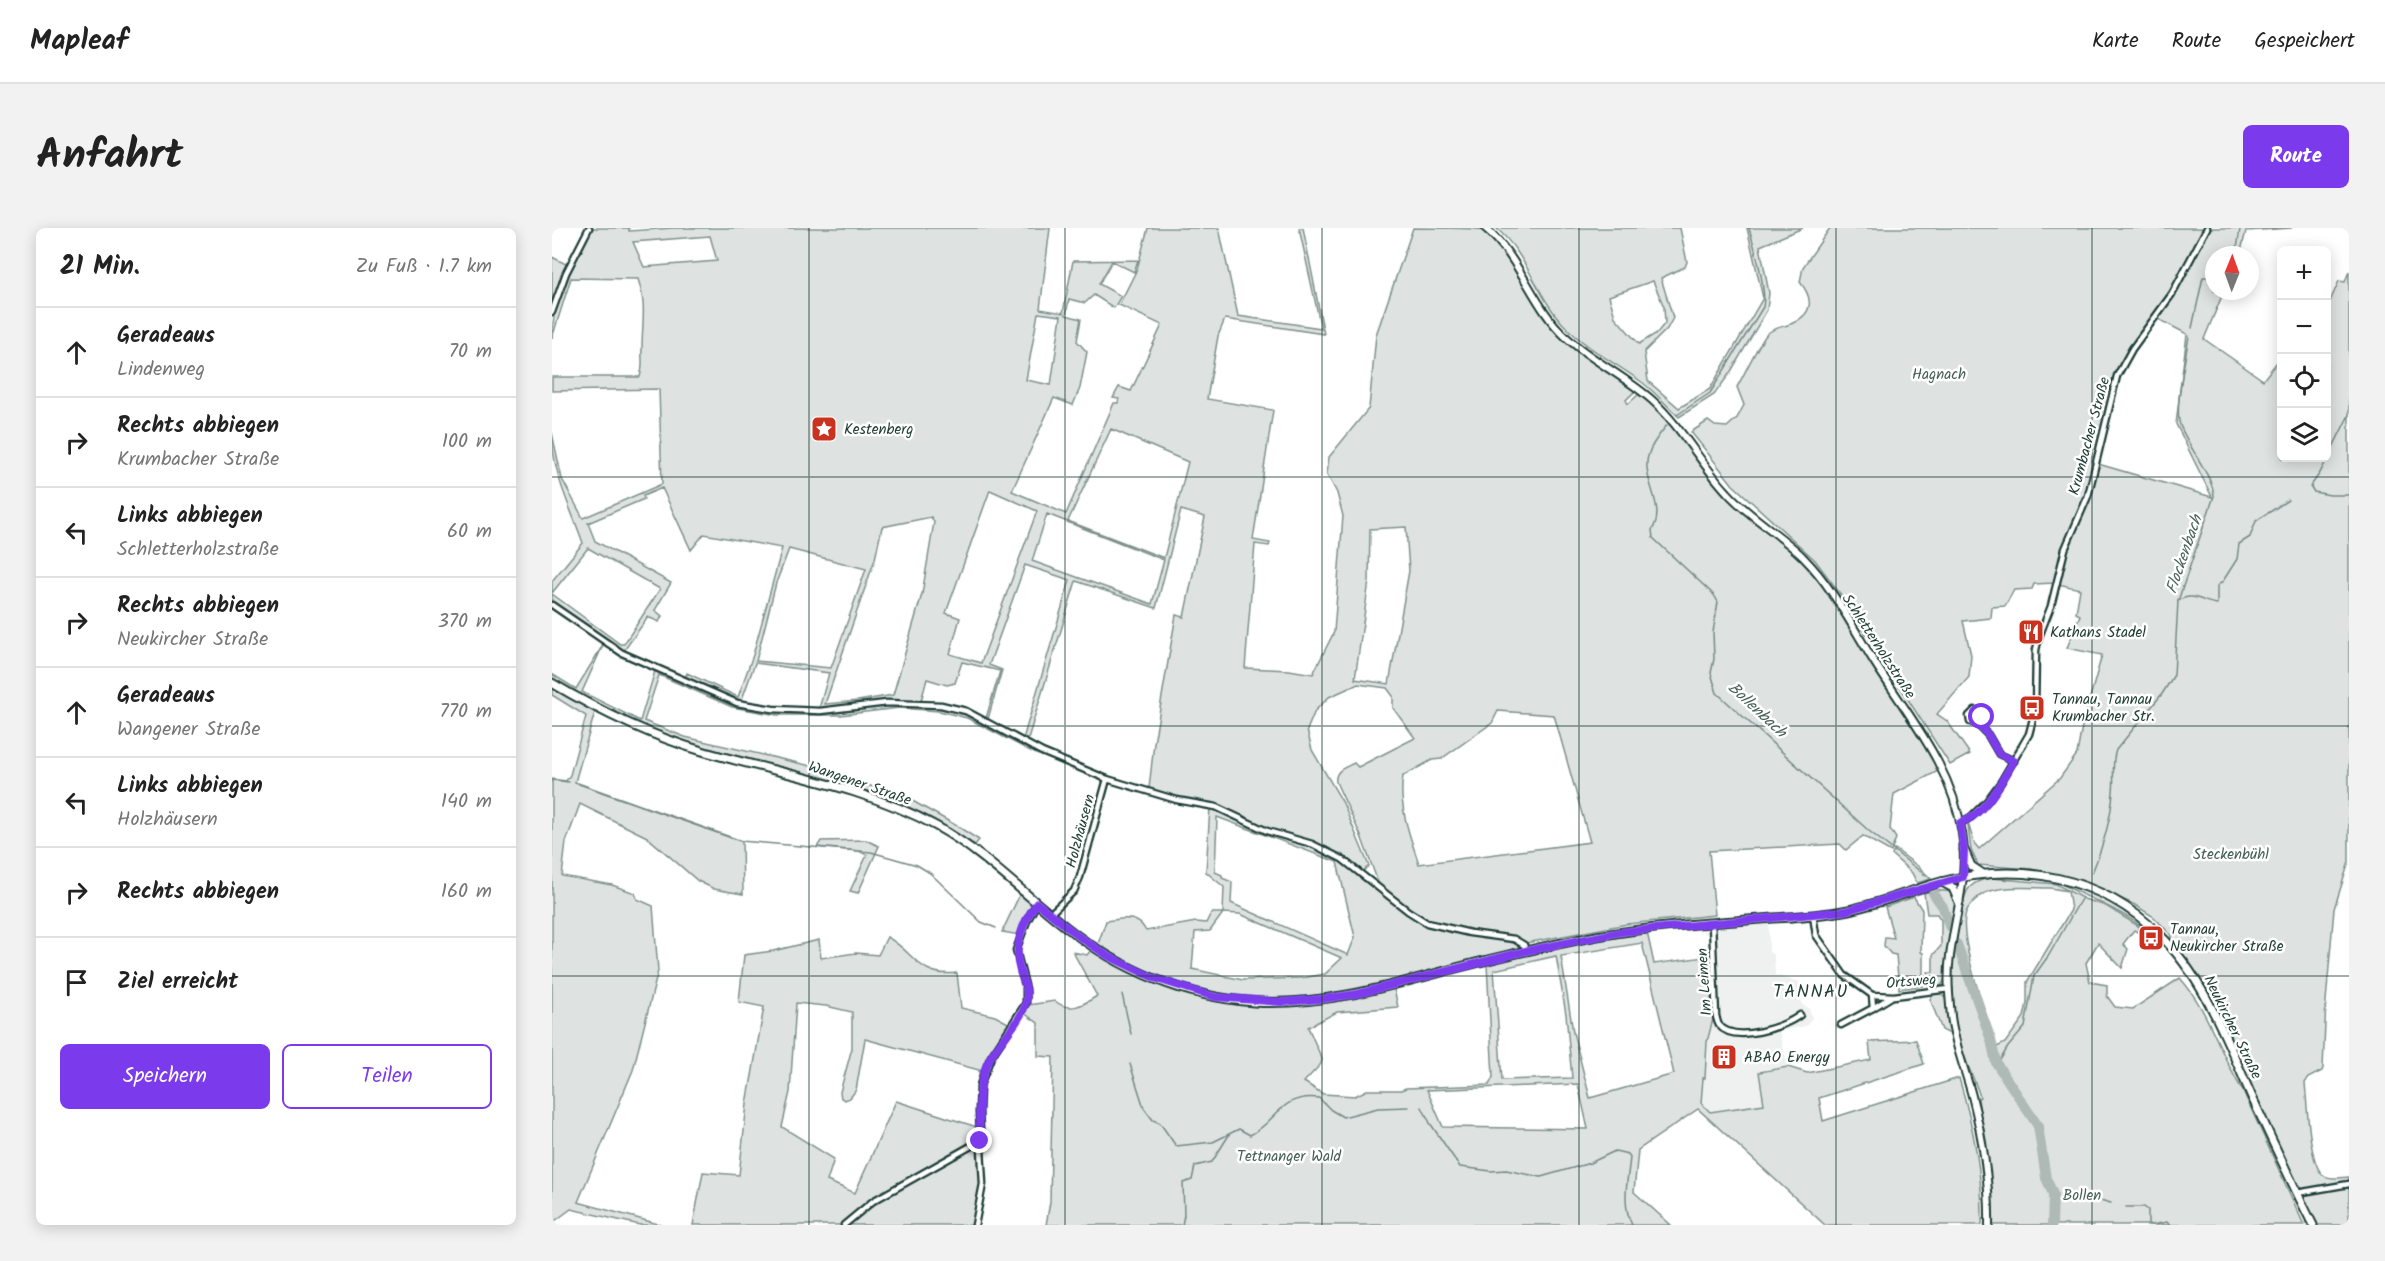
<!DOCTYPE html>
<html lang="de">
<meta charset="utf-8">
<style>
body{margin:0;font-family:Kalam,sans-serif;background:#f2f2f2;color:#222}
.controls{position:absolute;right:18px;top:18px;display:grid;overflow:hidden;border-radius:9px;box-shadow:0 3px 15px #0003}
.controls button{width:54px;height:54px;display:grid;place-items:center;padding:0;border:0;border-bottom:2px solid #e0e0e0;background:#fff;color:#222;font:30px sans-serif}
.compass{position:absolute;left:1653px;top:18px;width:54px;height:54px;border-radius:50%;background:#fff;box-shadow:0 3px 15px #0003;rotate:1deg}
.stop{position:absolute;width:18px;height:18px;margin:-14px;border:4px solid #7c3aed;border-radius:50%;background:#fff}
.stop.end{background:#7c3aed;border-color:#fff;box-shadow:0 2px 6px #0008}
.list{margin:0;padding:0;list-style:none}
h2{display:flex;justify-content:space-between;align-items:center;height:78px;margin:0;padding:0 24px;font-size:26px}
h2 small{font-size:20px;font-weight:400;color:#767676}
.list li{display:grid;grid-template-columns:39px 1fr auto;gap:18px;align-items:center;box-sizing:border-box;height:90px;padding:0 24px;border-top:2px solid #e0e0e0}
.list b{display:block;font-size:22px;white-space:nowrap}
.list p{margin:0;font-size:20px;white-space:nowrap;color:#767676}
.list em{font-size:20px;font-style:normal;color:#767676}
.actions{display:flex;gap:12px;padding:18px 24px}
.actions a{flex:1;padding:14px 0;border:2px solid #7c3aed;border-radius:9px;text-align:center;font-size:21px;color:#7c3aed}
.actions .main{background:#7c3aed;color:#fff}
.icon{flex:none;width:33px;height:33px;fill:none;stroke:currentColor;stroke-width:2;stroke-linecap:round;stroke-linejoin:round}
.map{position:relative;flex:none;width:1797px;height:997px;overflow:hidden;border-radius:9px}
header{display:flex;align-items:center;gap:36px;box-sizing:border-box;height:84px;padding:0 30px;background:#fff;border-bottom:2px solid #e0e0e0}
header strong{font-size:28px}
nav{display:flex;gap:33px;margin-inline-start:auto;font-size:21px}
.intro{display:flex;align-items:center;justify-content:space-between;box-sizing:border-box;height:144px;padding:0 36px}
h1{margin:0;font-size:42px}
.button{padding:15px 27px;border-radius:9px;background:#7c3aed;color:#fff;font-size:21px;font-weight:700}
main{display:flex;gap:36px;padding:0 36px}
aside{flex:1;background:#fff;border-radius:9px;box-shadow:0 3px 15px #0003}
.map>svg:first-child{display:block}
</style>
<header>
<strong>Mapleaf</strong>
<nav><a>Karte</a><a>Route</a><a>Gespeichert</a></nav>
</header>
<div class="intro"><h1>Anfahrt</h1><a class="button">Route</a></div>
<main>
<aside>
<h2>21 Min.<small>Zu Fuß · 1.7 km</small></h2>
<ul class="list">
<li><svg class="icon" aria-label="ahead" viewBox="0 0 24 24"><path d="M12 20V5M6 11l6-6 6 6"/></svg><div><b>Geradeaus</b><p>Lindenweg</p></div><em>70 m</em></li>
<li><svg class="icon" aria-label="right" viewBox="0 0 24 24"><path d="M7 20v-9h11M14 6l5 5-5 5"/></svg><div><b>Rechts abbiegen</b><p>Krumbacher Straße</p></div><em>100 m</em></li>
<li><svg class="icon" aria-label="left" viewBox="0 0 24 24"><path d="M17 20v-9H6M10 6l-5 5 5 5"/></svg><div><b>Links abbiegen</b><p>Schletterholzstraße</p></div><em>60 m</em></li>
<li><svg class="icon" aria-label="right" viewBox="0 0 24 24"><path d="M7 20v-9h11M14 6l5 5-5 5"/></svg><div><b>Rechts abbiegen</b><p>Neukircher Straße</p></div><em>370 m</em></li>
<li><svg class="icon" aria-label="ahead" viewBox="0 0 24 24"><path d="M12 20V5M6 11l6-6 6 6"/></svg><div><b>Geradeaus</b><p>Wangener Straße</p></div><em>770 m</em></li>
<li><svg class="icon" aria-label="left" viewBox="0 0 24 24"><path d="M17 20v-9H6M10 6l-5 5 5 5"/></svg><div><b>Links abbiegen</b><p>Holzhäusern</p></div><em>140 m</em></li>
<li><svg class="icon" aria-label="right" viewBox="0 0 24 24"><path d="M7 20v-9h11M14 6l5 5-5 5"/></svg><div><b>Rechts abbiegen</b></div><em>160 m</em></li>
<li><svg class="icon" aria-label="arrive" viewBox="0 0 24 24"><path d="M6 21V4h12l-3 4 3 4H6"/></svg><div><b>Ziel erreicht</b></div></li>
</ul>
<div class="actions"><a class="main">Speichern</a><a>Teilen</a></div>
</aside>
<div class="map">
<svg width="1797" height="997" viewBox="0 0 1797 997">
<rect width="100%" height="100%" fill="#fff"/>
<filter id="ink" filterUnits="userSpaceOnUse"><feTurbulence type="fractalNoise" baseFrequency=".0167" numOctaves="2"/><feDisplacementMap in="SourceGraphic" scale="12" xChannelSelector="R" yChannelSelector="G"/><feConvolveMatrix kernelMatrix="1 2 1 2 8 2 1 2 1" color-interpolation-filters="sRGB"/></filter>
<g filter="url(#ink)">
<path fill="#eef1f0" d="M1217,694V724L1222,727L1223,747L1248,754L1250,777L1257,780L1260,790L1254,798L1227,803L1236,839L1207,844L1212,876L1158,884L1149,875L1151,850H1153L1155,814L1161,791L1159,712L1149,700Z"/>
<g fill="#dee3e2" stroke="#7e908b" stroke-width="1.5" fill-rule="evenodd">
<path d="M39,0H77V3L122,0H498L488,81L511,85L521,33L586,32L582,44L560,33L547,56L569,68L562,80L542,67L533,75L517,71L514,87L529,91L525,113L535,124L528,160L521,177L502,170L460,263L514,286L562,175H566L567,171L561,170L567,159L579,163L610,97L567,77L585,41L596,0H667L686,88L769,100L747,0H751L772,106L673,91L666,108L655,171L721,182L701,312L718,315L717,318L703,316L693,440L737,442L761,446L782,404L791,288L785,265L775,246L777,229L817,180L824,107L861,0C874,0 922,0 930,2C963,21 974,66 996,95C1019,124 1055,142 1084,162L1074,172L1076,176L1088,165L1120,197L1179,273L1252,333L1271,357L1388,542L1342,566L1338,601L1344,610L1339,624L1311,608L1294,622L1288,616L1157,623L1163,687L1075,696L974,715L965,710L913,703L875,693L856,681L827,657L809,608L784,554C782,542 794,539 802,535L806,539L863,510L841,480V468L835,460L806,456L777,469L763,483L755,502L760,522L791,575L817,638L811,643L776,621L708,598L668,578L627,571L597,561L602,515L624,387L632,389L653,289L629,282L604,380L524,353L475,514L471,511L518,352L473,337L437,437L450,442L436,491L434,490L448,443L410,434L403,455L395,457L375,451L369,473H342L267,481L277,445L203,435L189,474L185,473L133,450L135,445L186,469L201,427L230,320L152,306L139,322L110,260L91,268L92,271L36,295L43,313L119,355L103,382L110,388L107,394L96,389L71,424L0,374V366L68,416H72L108,361L36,320L0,365V353L31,315C18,278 0,245 0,205L10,251L31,290L110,256L107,161L0,163V149H88C92,136 89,133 90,121C90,93 95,79 86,51L19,50L0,110C0,70 21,35 39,0ZM158,8L165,33L92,39L81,14ZM486,85L509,88L499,157L474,152ZM559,201L636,234L612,330L516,293ZM438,262L485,283L429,435L398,426L408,390L394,385ZM495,286L612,332L600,376L480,333ZM379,289L382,294L370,366L341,467L306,473L273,476L323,331L330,299ZM854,299L857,343L837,456L803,451L817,353L818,301ZM237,321L314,341L279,440L204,433L224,355ZM946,483L1002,487L1038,614L867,636C858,609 846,577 851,548L880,532L889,531L940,495Z"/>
<path d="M944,0H1128L1135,34L1133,39L1109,50L1121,90L1115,101L1092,124L1096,153L1127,180L1158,161L1211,70L1195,0H1251L1208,18L1217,65L1215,82L1178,145L1162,167L1127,189C1115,178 1104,165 1091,155C1065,136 1035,121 1013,98C985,69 975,26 944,0ZM1101,53L1112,79L1113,95L1105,105L1087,116L1063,89L1057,68Z"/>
<path d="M1278,0H1653L1623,57L1577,121L1564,147L1534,267L1512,315L1502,355L1482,356L1480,361L1462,362L1453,378L1440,379L1439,390L1411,393L1419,427L1417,449L1385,486L1395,493L1418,526L1398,537L1287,364L1263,332L1181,257L1139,204L1156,193L1163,198L1175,199L1185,190L1192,177L1185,159C1194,144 1204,119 1215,106C1221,99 1233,99 1241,95C1262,85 1261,70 1248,54L1251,39Z"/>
<path d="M1658,0H1740L1694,3L1688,27H1662V63H1672L1652,111L1711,152L1729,129L1730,230H1774L1775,80L1787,53L1793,54L1797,43V634L1782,681L1774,773L1771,840L1770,843L1756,850L1753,855C1755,874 1757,934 1770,946C1777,952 1788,950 1797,949V954L1753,962L1746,959L1658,770L1635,733L1618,712L1620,708L1602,689L1583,677L1529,652L1479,641L1426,637L1419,622L1416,598V595L1422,615L1427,621L1508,550L1525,526L1530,498L1550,427L1515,420L1528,387L1524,385L1528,361L1506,356L1517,313L1546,236L1660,269L1624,196L1635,106L1606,91L1618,74Z"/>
<path d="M0,29L16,37L0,81Z"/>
<path d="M51,417L30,464L88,493L103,443L78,430L188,478L258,485L290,484L325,477L387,478L417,485L489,525L486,527L415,490L387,483L347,480L289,487H225L180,479L107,447L92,493L133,509L259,538L357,571L405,598L427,612L423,617C397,601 371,585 342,574C269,544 189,534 115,507C74,493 37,473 0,451V446L24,461Z"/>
<path d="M0,459L43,484L23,554L190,613L191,666L162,661L146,653L95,609L28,576L14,614L10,648L60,657L83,665L85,671L101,678L106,743L81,842L26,974L110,997H88L19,981L0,995V551L14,553L18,547L34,488L0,467Z"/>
<path d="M658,579L697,597L758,617L791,633L874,696L924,707L957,711L969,717L971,720C818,760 692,810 546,716L554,693C571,691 585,686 594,703L644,694L654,695L659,685H671L672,659L654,644ZM665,589L785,634L803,709L796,727L679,675L680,654L670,650V647L663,644ZM671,685L688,686L790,730L773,746L750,750L691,752L640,741L643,704L658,703Z"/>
<path d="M314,612L327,618L306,665L298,663L315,627L307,623L265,619L269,613Z"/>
<path d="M1343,621L1367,639L1379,651L1365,655L1360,645L1340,627Z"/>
<path d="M1439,650L1504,656L1532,671L1554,678L1588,699L1585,704L1582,702L1571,716L1576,721L1570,740L1546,715L1534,735L1538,754L1555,757V768L1563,779L1581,781L1628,750C1657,782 1668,827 1691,863L1752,997H1440C1440,954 1431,912 1426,870L1428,869C1422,848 1411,831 1406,808C1395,767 1401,725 1409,685C1411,676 1412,665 1418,659C1424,653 1432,651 1439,650ZM1498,660L1516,663L1519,682L1475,754V775L1472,789L1453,815L1445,819C1436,791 1405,710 1414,684C1417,677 1426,668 1433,665C1452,657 1478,660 1498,660Z"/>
<path d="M1508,655C1531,661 1577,676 1590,696L1587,697C1562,678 1534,670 1508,655Z"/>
<path d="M1383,662L1400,664L1404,674L1395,722L1393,752L1389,758L1379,760L1376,753V744H1381V727L1389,718V692L1385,686H1375L1372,665Z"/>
<path d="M468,666L484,679L468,707L450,704Z"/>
<path d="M1362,669L1370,682L1369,724L1371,725V758L1347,761L1344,727L1339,726L1332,718L1333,709L1342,710L1333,679Z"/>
<path d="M1095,704L1102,736L1159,728L1161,791L1155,814L1153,850H1151L1149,875L1158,884L1212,876L1207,844L1236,839L1255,845L1319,832L1317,814L1364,812L1372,836L1267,870L1271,893L1407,850C1421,897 1431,948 1430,997H1273L1146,881L1086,922L1082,964L1119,997H494L498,974L501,829L486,828V795L472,785L476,777L503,773C518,785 531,777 545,768L521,724L535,727L539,722C567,738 595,754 625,764C697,785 770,777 842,761L846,779L785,784L756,799L770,831L769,836L752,854L771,866L803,868L815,862H849L854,860L937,857L941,849L935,736L1005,719ZM1090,715L1122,846L1038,870L1021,804L1009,728ZM1004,728L1014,786L1020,850L950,852L942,742ZM1026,856L1036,901L891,899L875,862Z"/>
<path d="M335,709C363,724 366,750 405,745L409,780L443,788L460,797L438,826L427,854V842L313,811L304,862L298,870L293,872L289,870L288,864L300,820V784L274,778L244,775L238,864L230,899L282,931L275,953L303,965L344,873L425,899L423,911L319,971L288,997H141L151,944L187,947L195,876L212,779L187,774L192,727L221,723L267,712L269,730L304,725L326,727Z"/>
<path d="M1383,765L1389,766L1394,771L1400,811L1410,848L1398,806L1390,802L1378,771Z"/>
<path d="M426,916L429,964L422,997H294L323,973Z"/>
<path d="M1797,957V997H1765L1751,969L1753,967Z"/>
</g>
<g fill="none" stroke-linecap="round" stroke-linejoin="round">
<g stroke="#758883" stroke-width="1.5">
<path d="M1684,27L1688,1L1691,0"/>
<path d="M1640,100L1651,49H1662"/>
<path d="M1125,187L1158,165L1211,79C1215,63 1202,17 1197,0"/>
<path d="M1115,197C1109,205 1100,215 1097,225C1087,250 1116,278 1100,302L1101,310L1162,367L1166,374L1161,404L1162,431L1159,445L1165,465L1317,603L1374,648"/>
<path d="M1758,259L1768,245L1797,187"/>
<path d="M1759,259L1762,264L1778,267H1797"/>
<path d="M1626,373C1641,363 1651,375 1665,376V358L1671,353L1685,331L1687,316L1698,309L1704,293L1736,272"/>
<path d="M0,552L17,554"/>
<path d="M27,556L188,613L319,624L365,637L378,645L429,694L444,700"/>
<path d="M1540,645C1551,618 1559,593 1561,564C1563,550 1559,535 1564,522L1610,466L1622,447L1626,373L1662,268C1662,250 1635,217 1628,197C1622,179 1634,128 1637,108"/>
<path d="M570,766L579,806"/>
<path d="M578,836L592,880L601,892L608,895L624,918L661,914L687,901L698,907C724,895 728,865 767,870L779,882L791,889L826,880L857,879"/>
<path d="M1445,837L1456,819L1473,799L1482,748L1497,727L1529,671"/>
<path d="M870,879L878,895L908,939L939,943L954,942L989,949L1038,935L1063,923L1076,926L1078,929C1076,952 1069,975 1080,997"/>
<path d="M1501,976L1528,963L1537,969L1559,975"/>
<path d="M1574,979H1592L1596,982V996L1599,997"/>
<path d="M630,997L632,987L631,955L640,952L643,938L660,934L677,907"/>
<path d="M1600,997L1615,994L1618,997"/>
</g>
<g stroke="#afbab7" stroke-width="10">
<path d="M1381,665L1391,679L1397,698"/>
<path d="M1405,716L1439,812L1444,835L1486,898L1494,950L1501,966L1500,997"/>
</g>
<g stroke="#1f3d34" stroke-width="9">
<g id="minor">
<path d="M0,84L14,45L37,0"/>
<path d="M0,377L70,425L185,475L221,481L268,483L335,475L389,477L414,483L490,524L555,551L528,649L522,663L498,686"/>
<path d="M1425,496L1430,486L1423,482L1417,488L1418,494L1425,496L1436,507L1447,526L1462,533"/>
<path d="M555,551L625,572L664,579L715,603L760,616L790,631L856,683L875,695L918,705L962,711L972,717L974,723"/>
<path d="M1408,595L1419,589L1435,573L1449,554L1477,506L1483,483L1484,422L1487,409L1499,378L1513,321L1536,268L1565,148L1580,121L1620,66L1655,0"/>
<path d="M1261,687L1264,707L1292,747L1320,767L1342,768L1397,761"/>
<path d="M1160,695L1164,788C1165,791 1165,794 1167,797C1182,816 1233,799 1248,787"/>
<path d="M1321,780L1339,769"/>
<path d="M1289,797L1321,780L1320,767"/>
<path d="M1745,965L1797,956"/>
<path d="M292,997L321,973L428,913"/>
<path d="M423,997L431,956L427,884L428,857L439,829L474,775V761L464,722L475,693L485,675"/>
</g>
</g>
<g stroke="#1f3d34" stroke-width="10">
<path id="tertiary" d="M933,0C969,30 980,78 1014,109C1040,133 1073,148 1100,172C1130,199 1148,235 1175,264C1197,289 1228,306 1251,329C1280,358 1300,398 1321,432C1356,488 1400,538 1410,605C1417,646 1403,688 1398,728C1395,748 1397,768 1399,788C1402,815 1413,841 1420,868C1430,906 1438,957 1437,997"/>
</g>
<g stroke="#1f3d34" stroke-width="11">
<g id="secondary">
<path d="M0,455C47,483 96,507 150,523C229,546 311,558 384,598C433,625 470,665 514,699C568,742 633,769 702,774C772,778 838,758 904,740C951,728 998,717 1045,708C1099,699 1154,695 1209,691C1236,689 1264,688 1291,683C1325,677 1356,663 1389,654C1468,633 1549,648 1608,707C1652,750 1674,811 1699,867C1719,910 1739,954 1761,997"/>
<path d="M1412,622L1419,638L1431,646"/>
<path d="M1390,654L1401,660L1407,674"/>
</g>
</g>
<use href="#minor" stroke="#fff" stroke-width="4.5"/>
<use href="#tertiary" stroke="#fff" stroke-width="6"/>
<use href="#secondary" stroke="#fff" stroke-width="7"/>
</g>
</g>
<g fill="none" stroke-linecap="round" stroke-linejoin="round" filter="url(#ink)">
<path stroke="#7c3aed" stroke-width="8" d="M428,913C427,884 424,854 439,828C449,812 470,792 474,774C477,763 471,753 468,743C461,720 470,694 485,675L526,708L556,728L602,750L663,769L729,774L770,771L805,766L974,723L1069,704L1293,683L1411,649L1412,622L1408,595C1433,587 1449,554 1462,533L1447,526L1436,507L1425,496L1430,489"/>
</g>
<path fill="none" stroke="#1f3d34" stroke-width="1.5" stroke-opacity="0.55" d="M257,0V997M513,0V997M770,0V997M1027,0V997M1284,0V997M1540,0V997M0,249H1797M0,498H1797M0,748H1797"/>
<defs>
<g id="sight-square" transform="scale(1.35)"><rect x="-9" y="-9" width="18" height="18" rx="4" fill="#c8321e" stroke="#fff"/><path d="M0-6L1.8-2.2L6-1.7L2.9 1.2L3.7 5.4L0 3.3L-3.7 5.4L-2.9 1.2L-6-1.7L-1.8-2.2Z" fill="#fff"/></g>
<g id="restaurant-square" transform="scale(1.35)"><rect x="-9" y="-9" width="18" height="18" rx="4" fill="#c8321e" stroke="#fff"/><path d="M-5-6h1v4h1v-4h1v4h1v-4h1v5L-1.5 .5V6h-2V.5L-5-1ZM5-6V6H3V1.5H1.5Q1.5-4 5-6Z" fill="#fff"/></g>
<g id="bus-square" transform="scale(1.35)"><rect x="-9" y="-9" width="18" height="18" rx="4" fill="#c8321e" stroke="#fff"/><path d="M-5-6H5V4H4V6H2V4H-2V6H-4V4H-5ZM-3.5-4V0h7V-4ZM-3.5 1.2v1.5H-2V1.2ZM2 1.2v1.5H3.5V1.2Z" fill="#fff"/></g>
<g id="building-square" transform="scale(1.35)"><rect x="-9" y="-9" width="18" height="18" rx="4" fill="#c8321e" stroke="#fff"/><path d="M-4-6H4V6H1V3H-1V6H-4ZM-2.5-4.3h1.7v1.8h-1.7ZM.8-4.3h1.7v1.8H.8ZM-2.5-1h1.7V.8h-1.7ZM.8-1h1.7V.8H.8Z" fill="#fff"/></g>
</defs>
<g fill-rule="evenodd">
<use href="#sight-square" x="272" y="201"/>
<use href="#restaurant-square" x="1479" y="404"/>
<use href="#bus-square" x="1480" y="480"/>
<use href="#bus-square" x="1599" y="710"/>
<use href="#building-square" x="1172" y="829"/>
</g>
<g text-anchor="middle" stroke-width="5" stroke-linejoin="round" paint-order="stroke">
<g font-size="15" fill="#455e57" stroke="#fff">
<text x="1387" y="151">Hagnach</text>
<text x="1679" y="631">Steckenbühl</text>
<text x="737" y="933">Tettnanger Wald</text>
<text x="1530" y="972">Bollen</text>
</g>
<g font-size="15" fill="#1f3d34" stroke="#fff" text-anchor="start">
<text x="292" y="206">Kestenberg</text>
<text x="1498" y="409">Kathans Stadel</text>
<text x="1500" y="476">Tannau, Tannau<tspan x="1500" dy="17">Krumbacher Str.</tspan></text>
<text x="1618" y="706">Tannau,<tspan x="1618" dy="17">Neukircher Straße</tspan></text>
<text x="1192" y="834">ABAO Energy</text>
</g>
<g font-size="15" fill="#1f3d34" stroke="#fff">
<text transform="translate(1537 208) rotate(-75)" y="5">Krumbacher Straße</text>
<text transform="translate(1327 418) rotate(57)" y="5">Schletterholzstraße</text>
<text transform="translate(308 555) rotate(19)" y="5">Wangener Straße</text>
<text transform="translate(528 603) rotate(-75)" y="5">Holzhäusern</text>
<text transform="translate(1359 753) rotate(-5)" y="5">Ortsweg</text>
<text transform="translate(1152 754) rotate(-94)" y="5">Im Leimen</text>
<text transform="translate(1681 799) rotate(64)" y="5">Neukircher Straße</text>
</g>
<g font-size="16" font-style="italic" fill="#4a625b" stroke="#fff">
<text transform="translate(1631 326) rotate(-71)" y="6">Flockenbach</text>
<text transform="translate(1206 481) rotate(43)" y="6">Bollenbach</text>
</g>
<g font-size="18" letter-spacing="1.5" fill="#1f3d34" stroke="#fff">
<text x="1259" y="769">TANNAU</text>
</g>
</g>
</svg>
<div class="controls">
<button>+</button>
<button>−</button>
<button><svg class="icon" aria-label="locate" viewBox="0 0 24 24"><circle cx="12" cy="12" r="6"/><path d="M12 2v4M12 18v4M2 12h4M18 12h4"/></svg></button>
<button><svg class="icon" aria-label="layers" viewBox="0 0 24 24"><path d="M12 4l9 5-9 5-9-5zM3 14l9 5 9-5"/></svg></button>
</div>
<svg class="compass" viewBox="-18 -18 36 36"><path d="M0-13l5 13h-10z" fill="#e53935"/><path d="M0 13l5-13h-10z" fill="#767676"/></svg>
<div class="stop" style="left:1430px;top:489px"></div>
<div class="stop end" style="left:428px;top:913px"></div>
</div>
</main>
